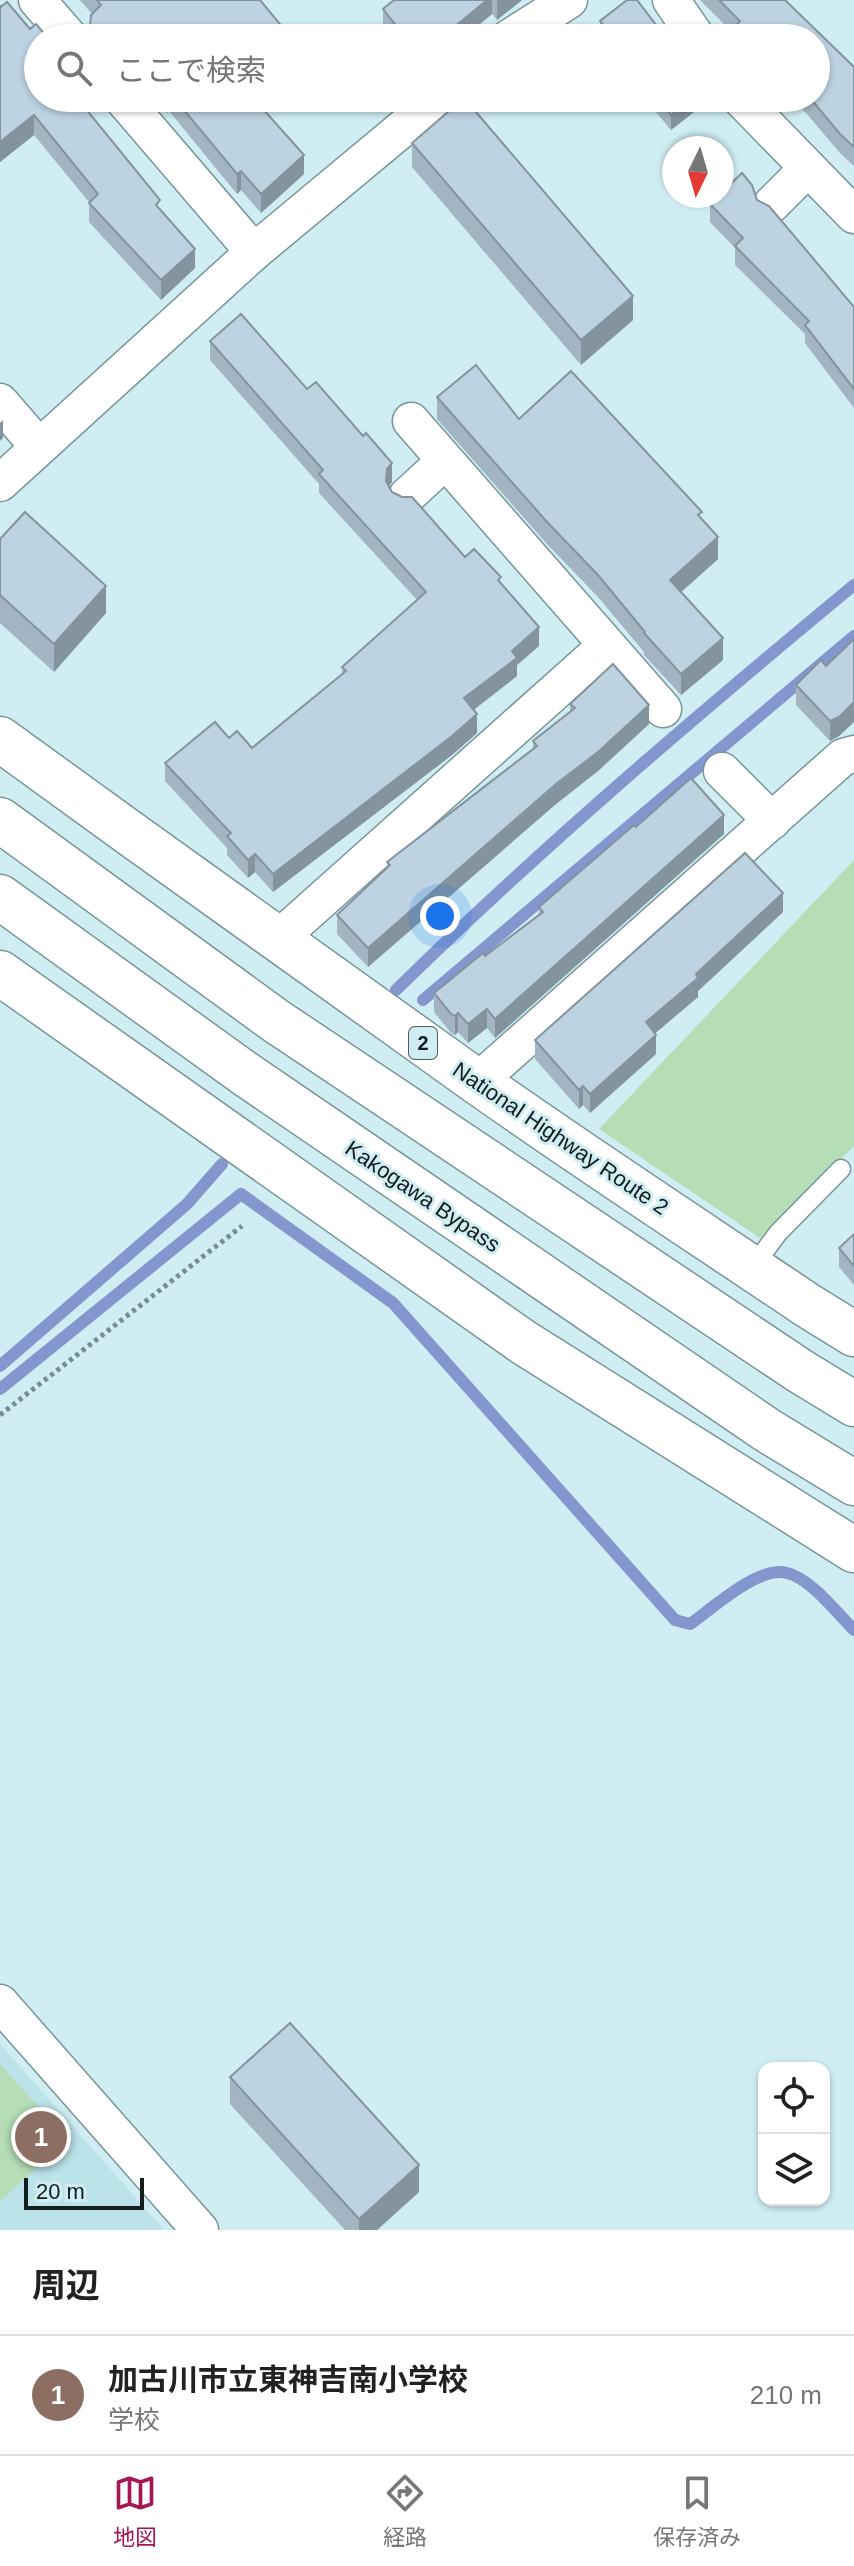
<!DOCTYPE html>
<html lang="ja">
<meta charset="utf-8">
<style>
body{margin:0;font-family:Arial,"Noto Sans JP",sans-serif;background:#f2f2f2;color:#222}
.controls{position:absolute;right:24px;bottom:24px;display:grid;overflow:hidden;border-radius:16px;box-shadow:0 2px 6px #0004}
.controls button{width:72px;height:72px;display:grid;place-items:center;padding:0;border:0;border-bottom:2px solid #e0e0e0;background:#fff;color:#222;font:40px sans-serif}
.compass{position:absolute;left:662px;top:136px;width:72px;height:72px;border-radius:50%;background:#fff;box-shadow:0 2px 6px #0004;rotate:185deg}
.scale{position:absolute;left:24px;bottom:20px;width:120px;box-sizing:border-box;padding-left:8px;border:4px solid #121d1f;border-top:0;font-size:22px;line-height:28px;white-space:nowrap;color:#121d1f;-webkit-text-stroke:6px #cfedf2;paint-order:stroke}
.you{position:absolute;left:440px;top:916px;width:28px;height:28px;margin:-20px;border:6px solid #fff;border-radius:50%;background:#1a73e8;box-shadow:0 0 0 12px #1a73e833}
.badge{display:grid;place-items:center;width:52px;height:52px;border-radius:50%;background:#a61554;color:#fff;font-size:26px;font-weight:700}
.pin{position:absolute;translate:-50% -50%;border:4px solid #fff;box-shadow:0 2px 8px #0006}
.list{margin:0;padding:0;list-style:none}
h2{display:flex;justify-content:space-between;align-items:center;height:104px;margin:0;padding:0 32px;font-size:34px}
h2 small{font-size:26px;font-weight:400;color:#767676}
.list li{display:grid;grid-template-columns:52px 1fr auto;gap:24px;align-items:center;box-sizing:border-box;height:120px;padding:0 32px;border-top:2px solid #e0e0e0}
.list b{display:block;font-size:30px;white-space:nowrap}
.list p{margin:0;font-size:26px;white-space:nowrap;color:#767676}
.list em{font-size:26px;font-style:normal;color:#767676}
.icon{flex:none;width:44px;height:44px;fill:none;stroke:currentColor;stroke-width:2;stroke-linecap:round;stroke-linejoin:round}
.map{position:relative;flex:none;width:854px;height:2230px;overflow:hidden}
.search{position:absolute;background:#fff;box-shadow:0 2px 6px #0004;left:24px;right:24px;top:24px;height:88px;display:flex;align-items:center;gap:20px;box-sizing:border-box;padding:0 28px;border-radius:44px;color:#767676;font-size:30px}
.sheet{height:224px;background:#fff}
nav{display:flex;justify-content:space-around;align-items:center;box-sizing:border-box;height:112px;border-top:2px solid #e0e0e0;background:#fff;font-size:22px;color:#767676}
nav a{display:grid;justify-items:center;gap:4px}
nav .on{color:#a61554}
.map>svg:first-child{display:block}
</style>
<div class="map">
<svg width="854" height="2230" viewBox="0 0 854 2230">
<rect width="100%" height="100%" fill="#cfedf2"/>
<path fill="#bbe3e9" d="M0,2044L164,2230H0Z"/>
<g fill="#b5deb6">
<path d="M854,860V1146L760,1238L599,1129Z"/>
<path d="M0,2064L68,2140L0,2201Z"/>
</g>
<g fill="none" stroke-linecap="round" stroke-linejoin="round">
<g stroke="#8396cd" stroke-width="12">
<path d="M396,990C542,847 697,715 854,585"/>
<path d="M423,1000L854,636"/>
<path d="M0,1366L187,1204L222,1164"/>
<path d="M0,1389L241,1194L393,1303L675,1620L690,1624C713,1608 759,1565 787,1573C810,1578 837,1613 854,1630"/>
</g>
<g stroke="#799599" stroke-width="21">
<path id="service" d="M752,1268L778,1233L841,1169"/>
</g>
<g stroke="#799599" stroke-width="39">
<g id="minor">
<path d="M37,0L70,38"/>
<path d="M671,0L697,38"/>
<path d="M509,38L569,0"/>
<path d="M122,98L254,252"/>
<path d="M740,98L854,215"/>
<path d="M772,204L808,168"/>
<path d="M0,402L39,447"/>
<path d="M411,421L663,709"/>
<path d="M0,483L254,252L439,98"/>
<path d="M407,496L445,461"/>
<path d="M722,771L772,821"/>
<path d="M279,938L606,646"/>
<path d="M477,1082L843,757L854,754"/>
<path d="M0,2003L200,2230"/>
</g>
</g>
<g stroke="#799599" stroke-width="47">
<g id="trunk">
<path d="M0,739C158,854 317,968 476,1081C585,1158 697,1231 807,1305L854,1334"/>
<path d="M0,973L523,1342L854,1550"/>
</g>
</g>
<g stroke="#799599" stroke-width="47">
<g id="motorway">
<path d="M0,820L276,1021L800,1371L854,1404"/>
<path d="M0,897L244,1073L767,1430L854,1483"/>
</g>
</g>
<path stroke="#788d91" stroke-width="5" stroke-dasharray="4 4" stroke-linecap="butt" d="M0,1415L242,1226"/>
<use href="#service" stroke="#fff" stroke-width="18"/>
<use href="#minor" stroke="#fff" stroke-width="36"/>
<use href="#trunk" stroke="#fff" stroke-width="44"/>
<use href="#motorway" stroke="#fff" stroke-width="44"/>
</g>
<g fill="#a3b5c2">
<path d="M80,0H260L280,38L83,35L90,26L92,14Z"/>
<path d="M394,0H522L497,20L492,14L463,38H391L383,28V9Z"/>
<path d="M700,0H785L854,67V166L840,153L806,113L791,98H816V38H729V34L731,31Z"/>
<path d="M0,5L38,98H91L83,105L160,210L195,268L161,300L89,222V202L34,135L0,162Z"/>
<path d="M600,21L666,38H601L600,36Z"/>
<path d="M153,98H253L304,174L261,213L241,190L237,194L169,111L167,113Z"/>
<path d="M644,98H699V108L671,130Z"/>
<path d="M412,143L633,320L581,365L412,167Z"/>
<path d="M757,200L854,307V408L805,343V334L735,265V248L710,222V204Z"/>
<path d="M210,341L392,482L389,486L392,492L465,557L501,582L539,646L517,665V676L474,710L477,733L452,755L273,892L255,872L248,878L227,855V848L165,781V763L229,738L252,748L342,674V667L417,600L319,493V484L210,360Z"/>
<path d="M437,397L519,419L702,519L718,559L681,592L723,660L681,695L644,655V652L598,597L547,544L437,419Z"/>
<path d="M0,539L106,613L54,672L0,623Z"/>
<path d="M854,639V722L839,736L830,741L796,705V685L826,666Z"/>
<path d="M570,704L649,724L598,771L556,804L368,967L337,934V915L387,868V862L533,749V741L570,712Z"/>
<path d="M636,827L724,834L495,1038L487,1028L468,1043L458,1032L455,1035L451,1033L434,1012V993L539,915V907Z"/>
<path d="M783,912L698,991V997L655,1033L656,1054L590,1113L583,1105L579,1109L535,1059V1040Z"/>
<path d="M854,1234V1285L839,1267V1248Z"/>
<path d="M230,2077L419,2192L377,2230H345L230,2104Z"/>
</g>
<g fill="#84949e">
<path d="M487,0H492V14L463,38H441Z"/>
<path d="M499,0H522L497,20V1Z"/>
<path d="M280,24V38H263Z"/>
<path d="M74,98H91L74,114Z"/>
<path d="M167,98H169V111L167,113Z"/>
<path d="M691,98H699V108L671,130V115Z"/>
<path d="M34,115V135L0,162V142Z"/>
<path d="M304,155V174L261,213V194Z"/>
<path d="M241,171V190L237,194V174Z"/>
<path d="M195,249V268L161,300V280Z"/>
<path d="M633,296V320L581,365V340Z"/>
<path d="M3,420V438L0,441V423Z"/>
<path d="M392,463V482L387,488V469Z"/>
<path d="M718,537V559L670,602V580Z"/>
<path d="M106,586V613L54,672V644Z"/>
<path d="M539,627V646L517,665V676L464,717V698Z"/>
<path d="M723,638V660L681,695V674Z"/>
<path d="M854,702V722L839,736L830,741V721Z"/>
<path d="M649,705V724L598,771L556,804L368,967V948Z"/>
<path d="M477,714V733L452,755L273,892V874Z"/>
<path d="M724,815V834L495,1038V1019Z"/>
<path d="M255,854V872L248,878V860Z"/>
<path d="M783,893V912L698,991V997L646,1041V1022Z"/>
<path d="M487,1009V1028L468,1043V1024Z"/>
<path d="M458,1013V1032L455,1035V1016Z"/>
<path d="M656,1035V1054L590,1113V1094Z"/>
<path d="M583,1086V1105L579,1109V1090Z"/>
<path d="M419,2165V2192L377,2230H359V2219Z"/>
</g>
<g fill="#bdd3e2" stroke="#84949e" stroke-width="2">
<path d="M97,0H260L280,24L263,38H76L83,35L90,26L91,15L101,5Z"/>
<path d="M394,0H487L441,38H406L383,9Z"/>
<path d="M627,0H637L666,38H614L600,21Z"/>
<path d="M719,0H785L854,67V147L840,134L810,98H816V38H733L729,34L740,21Z"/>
<path d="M7,2L30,29L36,24L48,38H38V98H77L160,200L156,205L195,249L161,280L89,203L98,194L34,115L0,142V5L1,7Z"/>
<path d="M174,98H253L304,155L261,194L241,171L237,174Z"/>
<path d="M464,98L633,296L581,340L412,143Z"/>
<path d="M657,98H691L671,115Z"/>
<path d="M742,173L752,185L757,200L769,206L854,307V389L805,325L809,321L735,246L743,238L710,204L718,196H722V192Z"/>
<path d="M241,314L307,389L316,382L363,436L366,433L392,463L387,469L386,481L392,492L402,497H412L465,557L474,549L501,577L498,580L539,627L512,651L517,658L464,698L477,714L452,736L273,874L255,854L248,860L227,836L231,833L165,763L215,722L229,738L237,731L252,748L346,671L342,667L426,592L319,474L323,470L210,341Z"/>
<path d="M476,365L519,419L571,371L702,512L698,515L718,537L670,580L723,638L681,674L644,633L645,632L598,575L547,522L437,397Z"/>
<path d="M25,512L106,586L54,644L0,595V539Z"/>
<path d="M854,639V702L839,717L830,721L796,685L821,660L826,666Z"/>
<path d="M613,664L649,705L598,752L556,784L368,948L337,915L390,865L387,862L537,746L533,741L575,708L570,704Z"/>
<path d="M691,778L724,815L495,1019L487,1009L468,1024L458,1013L455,1016L451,1014L434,993L483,953L485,956L543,912L539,907L634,825L636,827Z"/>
<path d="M745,853L783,893L696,974L698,978L646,1022L656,1035L590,1094L583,1086L579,1090L535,1040Z"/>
<path d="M854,1234V1266L839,1248Z"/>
<path d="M290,2023L419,2165L359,2219L230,2077Z"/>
</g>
<g text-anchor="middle" stroke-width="6" stroke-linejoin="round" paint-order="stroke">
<rect fill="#cfedf2" stroke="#4b5b5e" stroke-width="2" x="409" y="1027" width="28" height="32" rx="6"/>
<g font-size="20" font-weight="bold" fill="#121d1f">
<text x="423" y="1050">2</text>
</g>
<g font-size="22" fill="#121d1f" stroke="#cfedf2">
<text transform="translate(561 1138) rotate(34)" y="8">National Highway Route 2</text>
<text transform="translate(423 1196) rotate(34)" y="8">Kakogawa Bypass</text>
</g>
</g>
</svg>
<div class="controls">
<button><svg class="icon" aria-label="locate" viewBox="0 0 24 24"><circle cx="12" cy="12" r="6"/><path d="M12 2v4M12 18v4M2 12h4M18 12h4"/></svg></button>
<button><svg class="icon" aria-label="layers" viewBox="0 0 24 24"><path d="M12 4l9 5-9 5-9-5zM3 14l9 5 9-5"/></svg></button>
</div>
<svg class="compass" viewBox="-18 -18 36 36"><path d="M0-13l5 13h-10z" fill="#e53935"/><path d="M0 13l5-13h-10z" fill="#767676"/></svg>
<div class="scale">20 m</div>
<div class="you"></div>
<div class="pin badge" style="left:41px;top:2137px;background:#8d6e63">1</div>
<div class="search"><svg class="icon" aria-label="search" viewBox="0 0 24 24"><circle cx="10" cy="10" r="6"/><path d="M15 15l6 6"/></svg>ここで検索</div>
</div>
<section class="sheet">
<h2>周辺<small></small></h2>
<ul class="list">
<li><span class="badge" style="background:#8d6e63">1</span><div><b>加古川市立東神吉南小学校</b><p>学校</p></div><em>210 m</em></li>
</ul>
</section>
<nav>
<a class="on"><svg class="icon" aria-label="map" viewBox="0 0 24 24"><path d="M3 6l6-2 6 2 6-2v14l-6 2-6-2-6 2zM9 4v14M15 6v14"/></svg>地図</a>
<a><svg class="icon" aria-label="directions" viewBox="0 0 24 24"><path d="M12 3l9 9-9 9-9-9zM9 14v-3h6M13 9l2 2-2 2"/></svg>経路</a>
<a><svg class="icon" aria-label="saved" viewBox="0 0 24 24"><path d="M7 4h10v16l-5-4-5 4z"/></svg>保存済み</a>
</nav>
